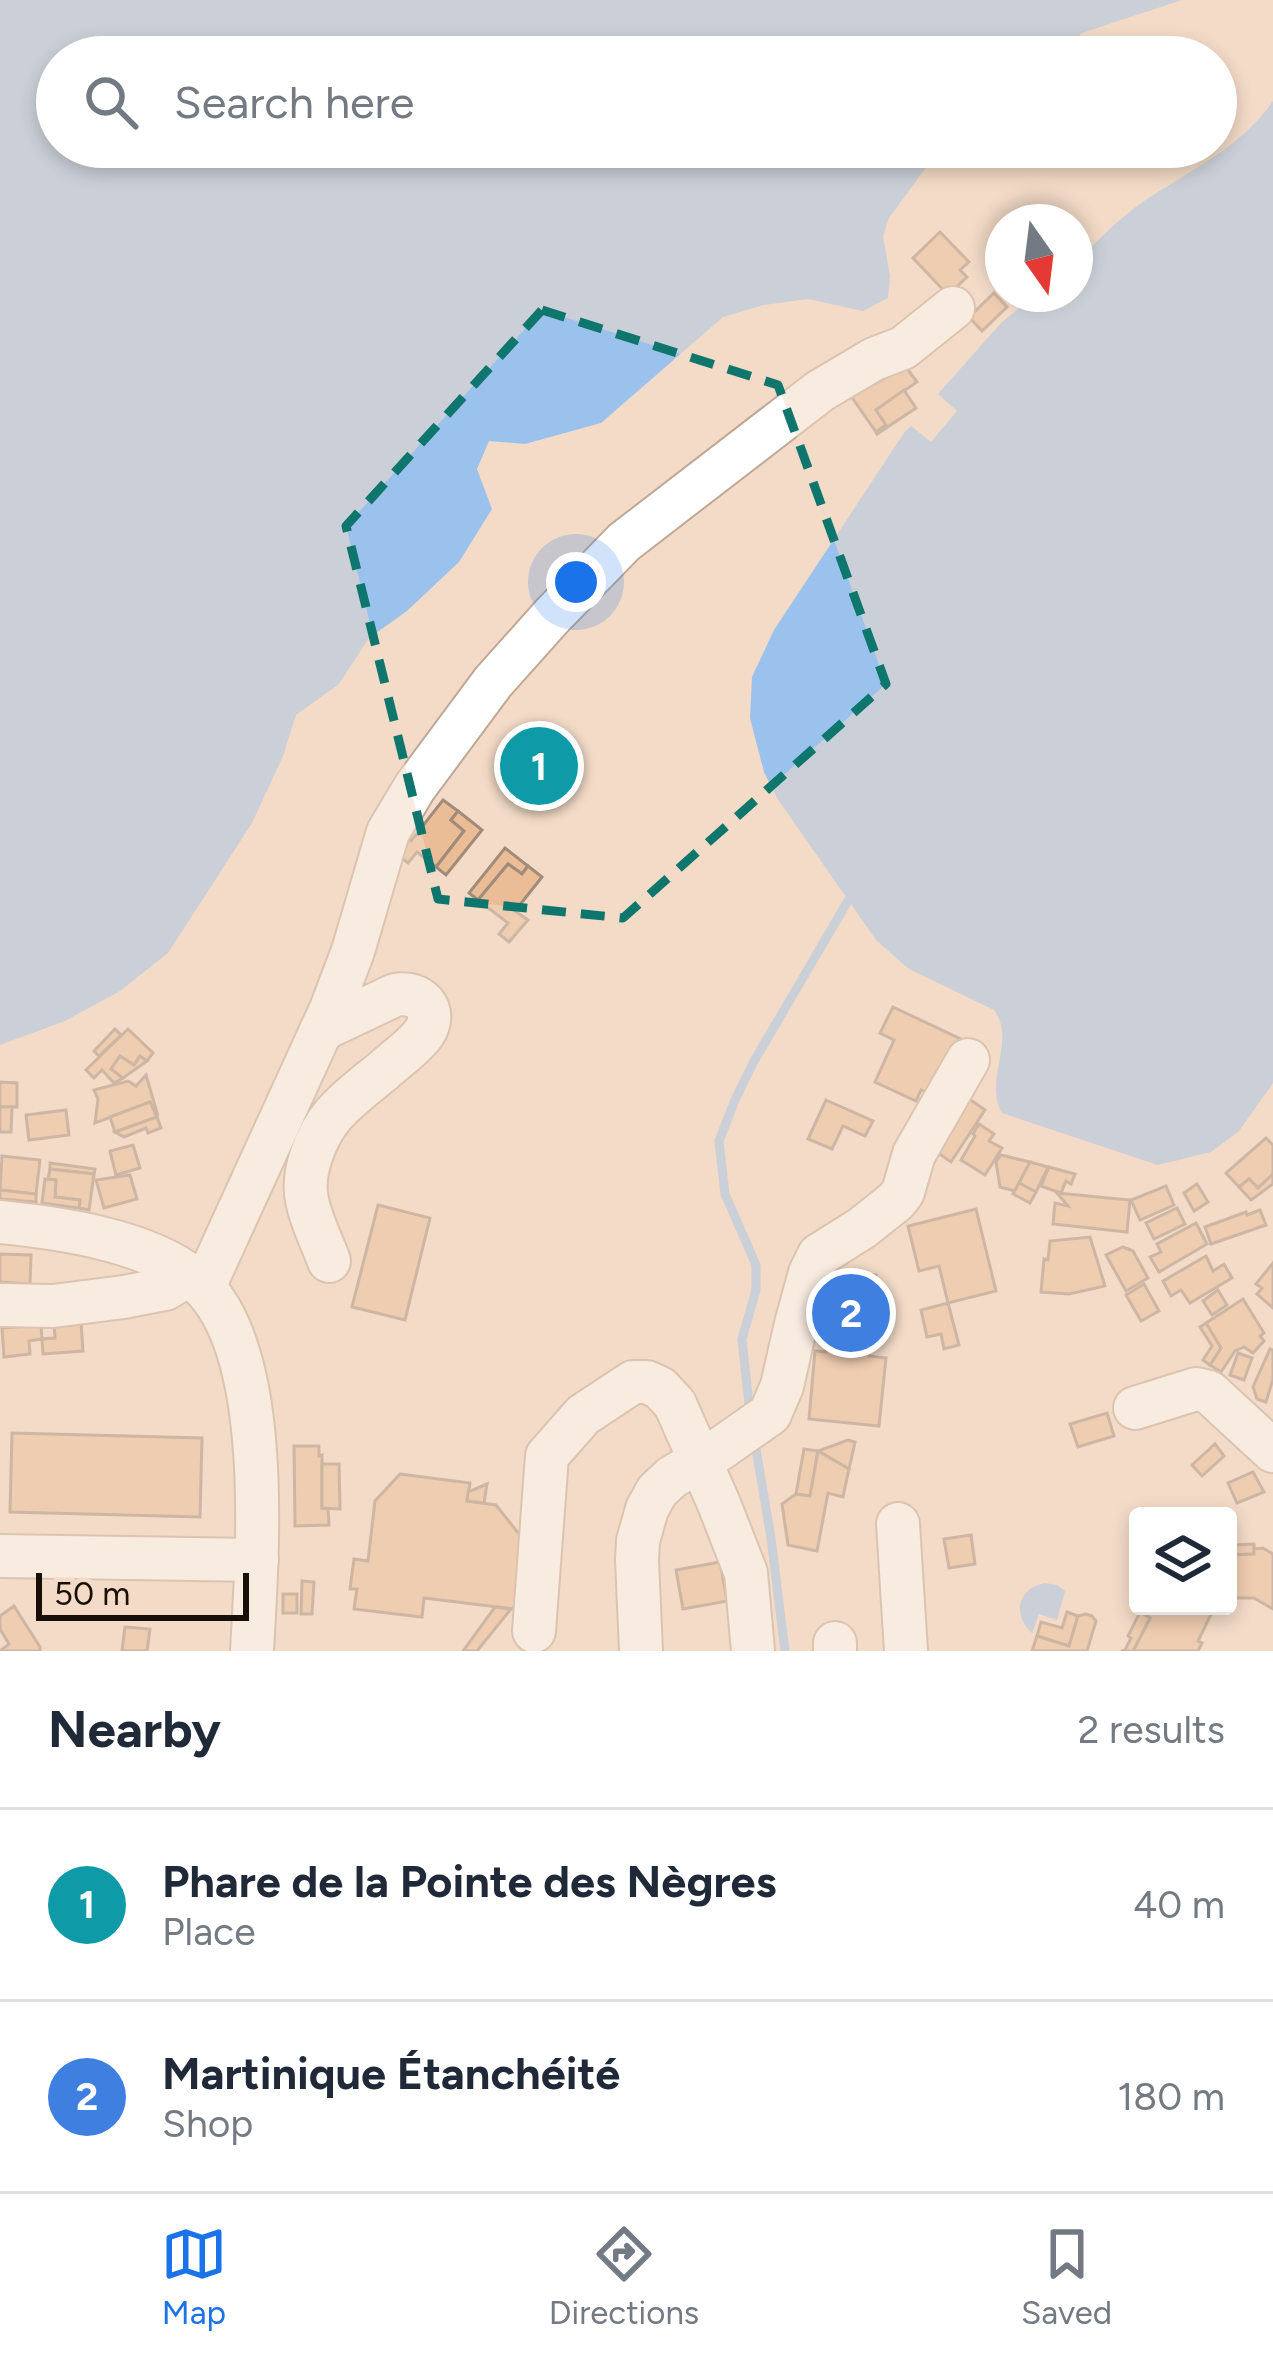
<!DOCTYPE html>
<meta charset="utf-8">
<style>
body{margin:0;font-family:Figtree,sans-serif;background:#f2f2f3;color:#1f2937}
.controls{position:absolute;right:36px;bottom:36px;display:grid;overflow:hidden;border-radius:12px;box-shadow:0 6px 18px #0003}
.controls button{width:108px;height:108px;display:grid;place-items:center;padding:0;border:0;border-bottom:3px solid #e0e1e3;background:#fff;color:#1f2937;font:60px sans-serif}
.compass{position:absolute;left:985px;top:204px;width:108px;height:108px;border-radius:50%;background:#fff;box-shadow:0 6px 18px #0003;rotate:166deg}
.scale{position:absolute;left:36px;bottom:30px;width:213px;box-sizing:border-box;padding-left:12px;border:6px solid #170f08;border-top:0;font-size:33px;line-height:42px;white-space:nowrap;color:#170f08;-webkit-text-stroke:9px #f3dbc7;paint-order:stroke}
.you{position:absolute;left:576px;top:582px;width:42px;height:42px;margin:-30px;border:9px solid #fff;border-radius:50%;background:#1a73e8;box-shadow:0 0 0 18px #1a73e833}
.badge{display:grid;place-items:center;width:78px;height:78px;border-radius:50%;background:#1a73e8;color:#fff;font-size:39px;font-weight:700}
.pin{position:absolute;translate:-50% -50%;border:6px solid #fff;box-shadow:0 3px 12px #0006}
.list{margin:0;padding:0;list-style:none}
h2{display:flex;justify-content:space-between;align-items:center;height:156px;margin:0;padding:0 48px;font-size:51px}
h2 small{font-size:39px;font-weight:400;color:#747a83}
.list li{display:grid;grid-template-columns:78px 1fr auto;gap:36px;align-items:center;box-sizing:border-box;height:192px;padding:0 48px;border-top:3px solid #e0e1e3}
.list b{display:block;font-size:45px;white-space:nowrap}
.list p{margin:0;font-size:39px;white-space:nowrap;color:#747a83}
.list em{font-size:39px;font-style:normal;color:#747a83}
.icon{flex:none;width:66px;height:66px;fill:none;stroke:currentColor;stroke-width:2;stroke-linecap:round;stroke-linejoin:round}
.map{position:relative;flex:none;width:1273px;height:1651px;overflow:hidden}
.search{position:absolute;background:#fff;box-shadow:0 6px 18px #0003;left:36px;right:36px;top:36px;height:132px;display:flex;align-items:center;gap:30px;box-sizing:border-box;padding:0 42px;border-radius:66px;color:#747a83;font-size:45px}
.sheet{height:540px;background:#fff}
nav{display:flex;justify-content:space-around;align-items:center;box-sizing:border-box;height:168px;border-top:3px solid #e0e1e3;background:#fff;font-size:33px;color:#747a83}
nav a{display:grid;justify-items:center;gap:6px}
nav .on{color:#1a73e8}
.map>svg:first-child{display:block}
</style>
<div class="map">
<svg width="1273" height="1651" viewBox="0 0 1273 1651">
<rect width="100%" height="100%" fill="#f3dbc7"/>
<g fill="#9bc2ec">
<path d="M0,0H1182L1082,33L1073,42L1069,57H57V147H955L927,166L889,218L883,236L890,276L888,298L863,311L808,299L764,305L723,317L601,423L525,444L489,441L477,469L492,509L459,562L407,611L369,638L339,684L296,715L283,756L252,823L168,953L120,991L65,1021L0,1045Z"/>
<path d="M1273,101V1083L1239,1131L1211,1152L1158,1165L1002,1113C983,1079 1017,1041 994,1010L909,969L876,940L777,798L764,772L750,718L752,677L774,630L904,433L911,426L931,442L957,411L938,394L1001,323L1036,294H1075V262C1099,240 1120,217 1147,199C1193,169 1241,147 1273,101Z"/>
<path d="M1045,1583L1057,1585L1065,1591L1057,1620L1039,1614L1032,1633C1012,1614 1017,1589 1045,1583Z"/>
</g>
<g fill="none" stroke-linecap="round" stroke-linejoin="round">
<g stroke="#9bc2ec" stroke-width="9">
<path d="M750,1414L742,1339L756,1290V1265L725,1194L719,1141L735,1100L753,1063L849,899"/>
<path d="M755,1443L771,1538L785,1651"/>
</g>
</g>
<g fill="#ebbd97" stroke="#a18b79" stroke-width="3">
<path d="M940,232L969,262L960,270L967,277L948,295L913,258Z"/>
<path d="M994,293L1007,307L982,331L969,317Z"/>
<path d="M906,367L917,382L876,410L886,425L876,432L851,396Z"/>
<path d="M904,390L916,408L877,434L876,432L886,425L876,410Z"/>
<circle cx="539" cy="768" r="18"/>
<path d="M443,800L458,811L451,820L464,831L436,867L417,852L408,863L394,852L406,837L411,841Z"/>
<path d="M458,811L482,830L446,875L436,867L464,831L451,820Z"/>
<path d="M505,848L528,866L522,874L508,864L478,900L469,893Z"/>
<path d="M508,864L522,874L528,866L542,877L515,911L528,920L509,942L499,934L508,923L478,900Z"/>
<path d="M893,1007L965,1041L939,1099L921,1090L916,1101L875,1082L894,1040L880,1033Z"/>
<path d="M115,1029L121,1035L99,1056L94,1051Z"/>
<path d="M128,1029L153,1053L147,1061L140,1056L134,1065L120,1056L111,1069L123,1078L114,1083L102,1070L94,1078L86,1070Z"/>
<path d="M120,1056L134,1065L140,1056L147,1061L123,1078L111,1069Z"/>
<path d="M146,1075L158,1116L150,1102L95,1123L98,1099L94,1090L128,1081L136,1086Z"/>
<path d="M0,1082L17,1083V1107H0Z"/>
<path d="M965,1096L985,1110L951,1162L931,1148Z"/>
<path d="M826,1100L873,1121L865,1136L843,1126L832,1149L808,1139Z"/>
<path d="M150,1102L157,1117L115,1132L110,1117Z"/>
<path d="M0,1107H12L11,1132H0Z"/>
<path d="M66,1110L69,1135L29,1140L26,1115Z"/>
<path d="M157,1117L161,1128L148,1133L146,1128L124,1137L115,1132Z"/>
<path d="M979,1124L994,1134L989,1141L1002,1148L985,1175L961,1160L975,1136L973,1134Z"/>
<path d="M1266,1138L1273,1145V1174L1258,1188L1249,1179L1239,1187L1226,1173Z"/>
<path d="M133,1145L140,1168L116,1175L110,1151Z"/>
<path d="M1001,1155L1030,1162L1015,1191L1000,1187L996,1162Z"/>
<path d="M2,1156L40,1160L36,1194L0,1190Z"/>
<path d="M1030,1162L1048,1167L1036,1192L1019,1183Z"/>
<path d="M50,1163L95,1169L94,1174L50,1169Z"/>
<path d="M1049,1167L1075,1174L1071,1184L1066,1181L1061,1193L1041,1186Z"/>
<path d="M50,1169L94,1174L89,1210L79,1208L80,1200L55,1197L56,1180L48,1179Z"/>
<path d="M1273,1174V1184L1251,1200L1239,1187L1249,1179L1258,1188Z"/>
<path d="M130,1175L137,1199L104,1208L96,1180Z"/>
<path d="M45,1179L56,1180L55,1197L80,1200L79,1208L42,1203Z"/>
<path d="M1019,1183L1036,1192L1030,1203L1013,1194Z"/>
<path d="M1197,1184L1208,1202L1194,1211L1184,1193Z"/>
<path d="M1166,1186L1174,1205L1140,1220L1131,1200Z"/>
<path d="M0,1190L36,1194V1202L0,1199Z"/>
<path d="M1057,1193L1130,1200L1127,1232L1053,1224L1055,1203L1068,1206Z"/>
<path d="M378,1205L430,1218L405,1320L352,1307Z"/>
<path d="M1177,1208L1185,1224L1154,1239L1146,1223Z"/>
<path d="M976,1209L996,1291L948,1303L939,1266L919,1271L908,1226Z"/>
<path d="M1260,1210L1266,1225L1211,1244L1205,1227L1246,1212L1247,1215Z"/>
<path d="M1196,1223L1207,1244L1159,1272L1150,1257L1161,1252L1157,1244Z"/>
<path d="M1090,1237L1105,1286L1069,1294L1041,1292L1044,1259L1048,1260L1050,1241Z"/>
<path d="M1123,1247L1133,1251L1148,1278L1126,1291L1106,1255Z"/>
<path d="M0,1254L31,1255L30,1284L0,1282Z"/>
<path d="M1206,1256L1213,1271L1224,1264L1232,1278L1190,1303L1181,1290L1171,1296L1163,1281Z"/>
<path d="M1273,1263V1308L1257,1294L1262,1288L1256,1284Z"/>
<path d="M833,1271L876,1275L869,1356L886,1358L879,1426L809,1419L815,1351L826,1352Z"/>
<path d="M1144,1284L1159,1311L1141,1321L1126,1295Z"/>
<path d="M1218,1290L1227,1305L1212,1315L1203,1301Z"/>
<path d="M1243,1299L1264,1333L1260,1336L1264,1341L1253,1353L1244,1347L1235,1351L1221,1372L1210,1365L1221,1348L1206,1323Z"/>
<path d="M948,1303L959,1345L944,1349L941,1334L927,1337L921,1310Z"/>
<path d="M81,1322L83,1351L43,1354L42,1339L55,1338L54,1324Z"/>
<path d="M1206,1323L1221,1348L1210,1365L1203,1360L1212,1346L1200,1327Z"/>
<path d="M41,1325L42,1339L29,1341L30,1354L4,1357L2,1328Z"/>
<path d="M1270,1349L1273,1350V1379L1266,1402L1257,1399L1253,1387Z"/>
<path d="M1238,1353L1252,1358L1244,1380L1230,1375Z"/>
<path d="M1107,1413L1114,1436L1078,1447L1070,1424Z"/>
<path d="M12,1433L202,1438L200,1517L10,1512Z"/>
<path d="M848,1440L855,1442L849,1469L818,1451Z"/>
<path d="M1215,1444L1224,1456L1202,1476L1192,1465Z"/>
<path d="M294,1446H319V1456L322,1455V1508L328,1509L329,1525L295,1526Z"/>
<path d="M804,1449L818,1451L810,1496L796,1494Z"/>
<path d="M818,1451L849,1469L843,1497L828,1493L817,1551L788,1545L782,1504L796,1494L810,1496Z"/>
<path d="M322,1464H339L340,1509L322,1508Z"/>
<path d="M1253,1472L1264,1492L1237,1503L1228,1483Z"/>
<path d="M400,1474L470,1483L467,1501L496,1505L523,1539L514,1609L424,1598L422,1617L354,1609L357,1589H350L354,1559L368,1561L375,1501Z"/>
<path d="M487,1484L484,1503L467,1501L468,1492Z"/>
<path d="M971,1535L975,1564L949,1568L944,1539Z"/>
<path d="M1254,1544V1554L1231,1555V1545Z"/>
<path d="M1263,1548L1273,1554V1609L1254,1598H1228V1549H1231V1555L1254,1554V1549Z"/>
<path d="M720,1562L727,1601L683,1609L676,1570Z"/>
<path d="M302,1581L314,1582L312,1614H301Z"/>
<rect x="283" y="1594" width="14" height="19"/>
<path d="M14,1606L40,1647V1651H0L9,1644L0,1629V1616Z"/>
<path d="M1149,1606H1215L1198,1641L1202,1643L1198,1651H1133L1150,1618L1144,1615Z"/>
<path d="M495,1607L511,1609L477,1651H463Z"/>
<path d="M1067,1612L1078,1616L1069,1646L1037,1636L1041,1622L1062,1628Z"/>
<path d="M1140,1612L1150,1618L1133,1651H1121L1125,1650L1131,1638L1128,1636Z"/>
<path d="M1086,1614L1092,1616L1096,1621L1087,1651H1032L1037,1636L1069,1646L1078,1616Z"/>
<path d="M125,1627L150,1629L147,1651H122Z"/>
</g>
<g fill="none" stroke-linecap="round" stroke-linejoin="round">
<g stroke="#bfa896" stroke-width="46">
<g id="minor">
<path d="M321,1030L395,995C420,990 439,1010 424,1033C414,1047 396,1059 383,1071C367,1084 348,1098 334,1114C316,1135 301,1173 307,1200C311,1221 322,1242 329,1261"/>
<path d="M0,1222C59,1228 146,1240 193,1278C275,1342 257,1556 252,1651"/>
<path d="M204,1287L331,1009L353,951L388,832L415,787L493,682L552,616L624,542L820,391L874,359L903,348L953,308"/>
<path d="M0,1305L53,1306L124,1297L165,1289L189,1275"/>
<path d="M1135,1408L1196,1389L1209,1392L1273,1451"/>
<path d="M898,1524L906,1651"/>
<path d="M0,1556L257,1560"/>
<path d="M534,1631L547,1456L583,1415L633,1382H647L660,1388L675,1404L719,1504L746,1573L753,1651"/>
<path d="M835,1643V1651"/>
<path d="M641,1651L637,1560L638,1541L647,1509L657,1491L672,1477L720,1449L770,1414L782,1386L796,1324L810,1273L819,1255L862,1228L896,1201L903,1192L914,1154L968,1060"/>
</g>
</g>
<use href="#minor" stroke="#fff" stroke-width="42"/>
</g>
<path d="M0 0H1273V1651H0ZM542,310L778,385L886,684L623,918L438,899L346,526Z" fill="#f3dbc7" fill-opacity=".55" fill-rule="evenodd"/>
<path fill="none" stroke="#0f766e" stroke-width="9" stroke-dasharray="24 15" stroke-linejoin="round" d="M542,310L778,385L886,684L623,918L438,899L346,526Z"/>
</svg>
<div class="controls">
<button><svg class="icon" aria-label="layers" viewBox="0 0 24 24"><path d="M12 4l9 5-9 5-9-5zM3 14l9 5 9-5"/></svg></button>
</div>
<svg class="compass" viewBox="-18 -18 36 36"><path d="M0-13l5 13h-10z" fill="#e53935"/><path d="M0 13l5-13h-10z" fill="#747a83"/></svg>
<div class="scale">50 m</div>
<div class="you"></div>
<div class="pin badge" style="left:539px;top:766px;background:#0f9aa8">1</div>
<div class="pin badge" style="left:851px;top:1313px;background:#3f7fe0">2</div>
<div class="search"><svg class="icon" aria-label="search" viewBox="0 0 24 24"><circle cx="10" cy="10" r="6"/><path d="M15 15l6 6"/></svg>Search here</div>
</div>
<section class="sheet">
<h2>Nearby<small>2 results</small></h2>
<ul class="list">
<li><span class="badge" style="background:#0f9aa8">1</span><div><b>Phare de la Pointe des Nègres</b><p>Place</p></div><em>40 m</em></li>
<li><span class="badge" style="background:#3f7fe0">2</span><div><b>Martinique Étanchéité</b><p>Shop</p></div><em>180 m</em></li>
</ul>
</section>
<nav>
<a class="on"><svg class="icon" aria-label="map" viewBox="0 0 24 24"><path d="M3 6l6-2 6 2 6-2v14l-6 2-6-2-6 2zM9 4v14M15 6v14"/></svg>Map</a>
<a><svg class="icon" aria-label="directions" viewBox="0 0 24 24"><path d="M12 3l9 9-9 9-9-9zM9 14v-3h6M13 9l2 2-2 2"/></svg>Directions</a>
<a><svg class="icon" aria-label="saved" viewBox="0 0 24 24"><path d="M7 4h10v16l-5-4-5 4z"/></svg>Saved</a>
</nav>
